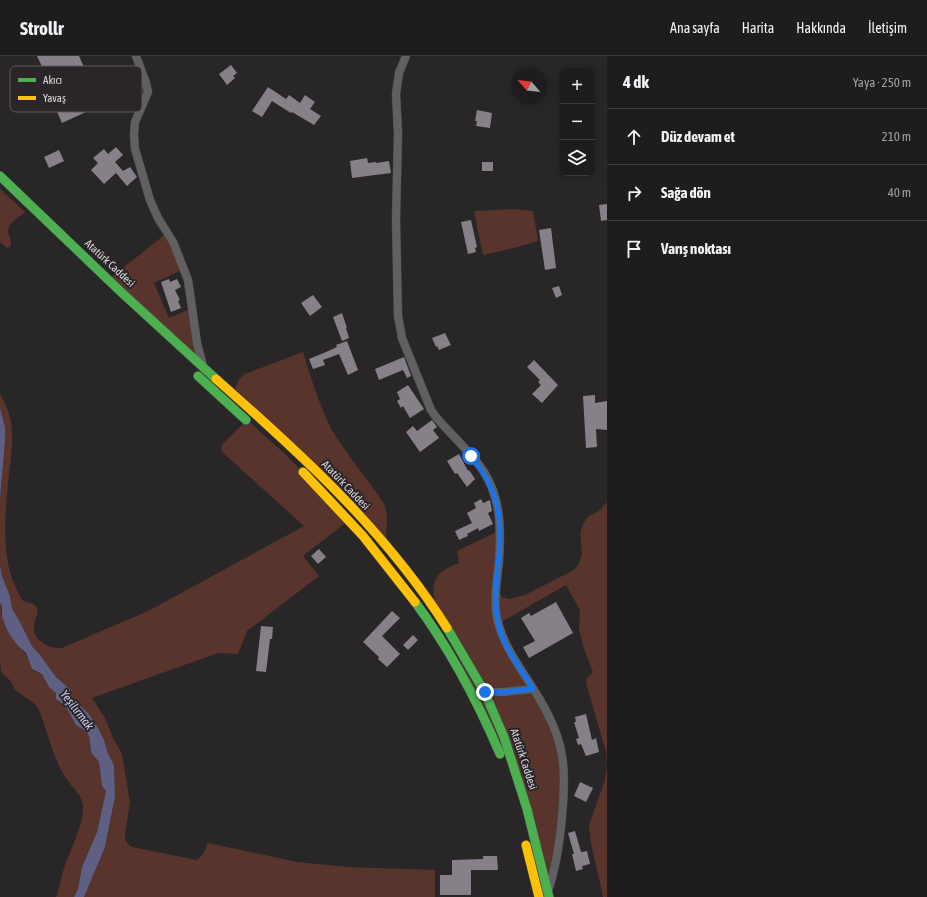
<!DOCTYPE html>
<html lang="tr">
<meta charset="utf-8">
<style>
body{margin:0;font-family:"Asap Condensed",sans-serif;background:#262526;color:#f1f3f6}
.controls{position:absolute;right:12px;top:12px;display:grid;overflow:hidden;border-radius:8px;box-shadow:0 2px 10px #0003}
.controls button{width:36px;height:36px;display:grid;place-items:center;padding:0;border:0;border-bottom:1px solid #3c3a3b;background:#1e1c1d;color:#f1f3f6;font:20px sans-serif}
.compass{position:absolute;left:511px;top:12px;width:36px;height:36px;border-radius:50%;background:#1e1c1d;box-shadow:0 2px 10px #0003;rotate:298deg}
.stop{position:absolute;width:12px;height:12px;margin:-9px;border:3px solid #1a73e8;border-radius:50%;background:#fff}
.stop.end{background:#1a73e8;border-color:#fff;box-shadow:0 1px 4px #0008}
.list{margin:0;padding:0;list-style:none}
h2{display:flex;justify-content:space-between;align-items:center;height:52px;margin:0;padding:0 16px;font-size:17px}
h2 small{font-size:13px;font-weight:400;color:#a1a1a4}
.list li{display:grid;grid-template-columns:26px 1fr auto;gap:12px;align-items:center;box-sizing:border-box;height:56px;padding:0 16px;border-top:1px solid #3c3a3b}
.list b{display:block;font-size:15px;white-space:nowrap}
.list em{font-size:13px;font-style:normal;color:#a1a1a4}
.icon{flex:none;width:22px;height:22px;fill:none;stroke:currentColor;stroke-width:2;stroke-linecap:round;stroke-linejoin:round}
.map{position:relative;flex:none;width:607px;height:841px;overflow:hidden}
header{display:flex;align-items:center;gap:24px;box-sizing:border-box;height:56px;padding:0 20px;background:#1e1c1d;border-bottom:1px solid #3c3a3b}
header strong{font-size:19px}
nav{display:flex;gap:22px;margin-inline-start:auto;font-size:14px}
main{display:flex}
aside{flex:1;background:#1e1c1d}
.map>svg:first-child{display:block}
</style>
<header>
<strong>Strollr</strong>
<nav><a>Ana sayfa</a><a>Harita</a><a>Hakkında</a><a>İletişim</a></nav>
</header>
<main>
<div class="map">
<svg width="607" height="841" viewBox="0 0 607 841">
<rect width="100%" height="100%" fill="#282627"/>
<g fill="#58342d">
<path d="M0,133L25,156C18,162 5,168 9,179C11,183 12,186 10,191L7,192L0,186Z"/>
<path d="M514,153L533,155L538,185L510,193L483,199L474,155Z"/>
<path d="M167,177L184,213L154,227L169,262L192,252L204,312L109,223Z"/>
<path d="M303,296C311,322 319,348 331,372C346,399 368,422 384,448L387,458L386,489L235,332L240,322L245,318Z"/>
<path d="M0,337C4,346 9,355 11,366C14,383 11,401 9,418C6,447 3,478 8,507C10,520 16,532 22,544C26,547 35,546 37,552C39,558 34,564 34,570C32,585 51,593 62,592L150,554L304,470L221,395L222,389L247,364L284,397L349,464L303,500L319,520L247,575L238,598L218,597L92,642L105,662L113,682L122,698L130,746L125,777C124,784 127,788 132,791L197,804L203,798L208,787L297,806L347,811L435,814V841H84L100,802L107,782L115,741L114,709L108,698L104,684L98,672L88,657L73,643L70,633L56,621L40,599L32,590L21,568L12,552L10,540L2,520L0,509V443L5,386V371L0,352Z"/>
<path d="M607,446V841H603L591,787L589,769L604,727L607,711L606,696L586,627L587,622L593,616L583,590L579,572L580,554L566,529L498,568L555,675L564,731L548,836L522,735L436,555C434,542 429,525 442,516C446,512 453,510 459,507L457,495L500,474L496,531L502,541L509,543L525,539L574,514C590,496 575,485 583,469C588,457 593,460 601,453C603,451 605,448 607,446Z"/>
<path d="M0,547L2,550L1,558L8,576L17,589L25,597L30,608L34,615L42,618L44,620L47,628L56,637L58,646L66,651L76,669L86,675L89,680L90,692L99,706L102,730L106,735L97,776L82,811L78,833L74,841H56C60,832 61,821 64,812C69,798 85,764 83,750C82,738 72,732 66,722C54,705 47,674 39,654L35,648L15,634L10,624L4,620L1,615L0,604Z"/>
</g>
<g fill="#5e5f83">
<path d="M0,352L5,371V386L0,443Z"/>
<path d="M0,509L2,520L10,540L12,552L21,568L32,590L40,599L56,621L70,633L73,643L88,657L98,672L104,684L108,698L114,709L115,741L105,791L84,841H74L78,833L82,811L97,776L106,735L102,730L99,706L91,696L89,680L86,675L76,669L66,651L56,643V637L49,631L42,618L32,613L26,597L17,589L8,576L2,561V550L0,547Z"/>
</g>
<g fill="#868189">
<path d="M37,0H79L101,49L62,67L49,38L54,36Z"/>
<path d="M231,9L237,17L233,20L235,22L227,29L219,18Z"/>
<path d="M268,31L286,43L289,39L300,47L305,39L315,46L310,53L321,60L314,69L292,56L291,57L272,45L262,61L252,55Z"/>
<path d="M477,54L492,57L490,72L476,70L477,65H475Z"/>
<path d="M116,91L123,99L115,106L123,115L130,111L137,121L127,130L116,117L104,128L91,114L98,107L93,102L104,93L108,98Z"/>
<path d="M59,94L64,105L49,112L44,101Z"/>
<path d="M367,102L368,107L376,106V107L389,105L391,117L352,122L350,105Z"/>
<rect x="482" y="106" width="11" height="9"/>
<path d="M607,148V164L601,165L599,149Z"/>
<path d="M471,164L477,191L475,192L476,196L468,198L461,166Z"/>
<path d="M551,172L556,212L545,214L539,174Z"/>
<path d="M169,223L170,226L177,223L181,231L175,234L180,244L178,245L181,252L171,256L161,226Z"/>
<path d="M559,230L562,239L556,242L552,232Z"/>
<path d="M313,239L322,251L310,260L301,247Z"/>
<path d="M342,257L347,272H346L349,282L342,285L333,261Z"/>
<path d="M445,277L451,289L439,294L437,290L436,291L432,282Z"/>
<path d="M347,285L358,314L348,319L339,298L323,304L325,309L313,313L309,303L326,296L337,291L336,289Z"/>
<path d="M404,301L411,320L407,322L403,314L379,324L375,313Z"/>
<path d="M534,304L558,329L542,347L532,338L541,329L538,326L540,324L527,311Z"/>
<path d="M408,329L424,353L410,362L403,350L401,352L397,345L400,343L397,336Z"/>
<path d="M595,339V347L607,345V374L596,373L597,391L586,392L583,340Z"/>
<path d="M432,364L437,371L433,374L439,382L420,396L406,376L413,370L417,375Z"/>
<path d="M459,398L468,415L469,414L475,423L467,431L457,417L455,418L447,405Z"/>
<path d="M481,443L483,447L490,444L492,455L488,457L493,468L479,475L478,472L467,478L468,480L459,484L455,475L472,467L467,457L476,452L474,447Z"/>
<path d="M319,493L326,501L318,508L311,500Z"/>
<path d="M556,546L573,577L529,602L523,591L535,585L521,562L529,557L531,560Z"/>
<path d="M392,555L400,562L382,580L400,598L387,611L378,603L379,601L363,586Z"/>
<path d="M261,570L273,571L272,583H270L266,616L256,615Z"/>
<path d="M413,579L418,584L408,594L403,589Z"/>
<path d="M586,658L592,684L596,682L599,696L586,700L581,688L578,689L576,683L579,682L574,666H576L575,661Z"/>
<path d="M580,726L593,732L586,746L574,740Z"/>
<path d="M575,775L581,796L587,795L590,808L582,810L583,813L576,815L572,798H574L568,777Z"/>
<path d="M483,800H497L498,814H471V839H440V819H452V804L483,803Z"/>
</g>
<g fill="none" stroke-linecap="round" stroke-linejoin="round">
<g stroke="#464345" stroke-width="9">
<g id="street">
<path d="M136,0L146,27L148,36L135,66L134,78L135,93L150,144L158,162L173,186L188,224L197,287L203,310"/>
<path d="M406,0L399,17L396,38L398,78L396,163L398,260L402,282L431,354L436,361C451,379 471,396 484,416C501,443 501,473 499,504C497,526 492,548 499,570C507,597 526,619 540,644C550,661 559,680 562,700C565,716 564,732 563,748C561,777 558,804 549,832"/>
<path d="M485,636H504L533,633"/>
</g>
</g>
<g stroke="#464345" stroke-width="10">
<g id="fast">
<path d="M0,120L120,235L216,323"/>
<path d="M198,320L246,364"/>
<path d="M415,546C450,593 477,644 500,698"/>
<path d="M447,572L484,635L504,681L527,753L549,841"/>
</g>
</g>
<g stroke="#464345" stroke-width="10">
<g id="slow">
<path d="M216,323C301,398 386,475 447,572"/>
<path d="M303,416L363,480L415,546"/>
<path d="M526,789L539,841"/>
</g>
</g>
<use href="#street" stroke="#616061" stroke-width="8"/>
<use href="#fast" stroke="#4caf50" stroke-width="9"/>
<use href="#slow" stroke="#ffc107" stroke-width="9"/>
</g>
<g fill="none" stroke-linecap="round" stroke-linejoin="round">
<path stroke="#1a73e8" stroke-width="5" d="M471,400C500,435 503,464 498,509C496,528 494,547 498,566C502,590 521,612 533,633L504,636H485"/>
</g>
<g text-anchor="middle" stroke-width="4" stroke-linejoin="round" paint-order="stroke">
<g font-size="11" fill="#dddadc" stroke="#292528">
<text transform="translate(110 207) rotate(43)" y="4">Atatürk Caddesi</text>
<text transform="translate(346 429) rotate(46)" y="4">Atatürk Caddesi</text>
<text transform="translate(524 703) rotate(72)" y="4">Atatürk Caddesi</text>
</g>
<g font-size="12" font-style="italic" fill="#ced1f9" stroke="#292528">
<text transform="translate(77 654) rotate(52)" y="4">Yeşilırmak</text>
</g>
</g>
<rect x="10" y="10" width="132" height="46" rx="6" fill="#292528" stroke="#5f5b5e" stroke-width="1"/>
<rect x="18" y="22" width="18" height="4" fill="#4caf50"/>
<rect x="18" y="40" width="18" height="4" fill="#ffc107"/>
<g font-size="11" fill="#dddadc">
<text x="43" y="28">Akıcı</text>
<text x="43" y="46">Yavaş</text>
</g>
</svg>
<div class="controls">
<button>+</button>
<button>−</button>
<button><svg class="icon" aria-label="layers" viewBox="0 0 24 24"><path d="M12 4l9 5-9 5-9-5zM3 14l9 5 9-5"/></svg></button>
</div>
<svg class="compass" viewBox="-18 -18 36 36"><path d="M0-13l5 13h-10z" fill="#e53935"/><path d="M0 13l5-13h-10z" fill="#a1a1a4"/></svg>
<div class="stop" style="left:471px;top:400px"></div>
<div class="stop end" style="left:485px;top:636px"></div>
</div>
<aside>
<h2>4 dk<small>Yaya · 250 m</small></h2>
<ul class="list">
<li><svg class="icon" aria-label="ahead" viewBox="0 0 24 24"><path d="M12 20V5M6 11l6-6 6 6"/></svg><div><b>Düz devam et</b></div><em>210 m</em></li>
<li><svg class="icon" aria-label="right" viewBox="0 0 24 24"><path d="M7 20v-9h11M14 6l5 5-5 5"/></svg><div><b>Sağa dön</b></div><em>40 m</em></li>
<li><svg class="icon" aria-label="arrive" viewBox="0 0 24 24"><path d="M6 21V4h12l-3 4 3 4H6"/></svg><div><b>Varış noktası</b></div></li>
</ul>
</aside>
</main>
